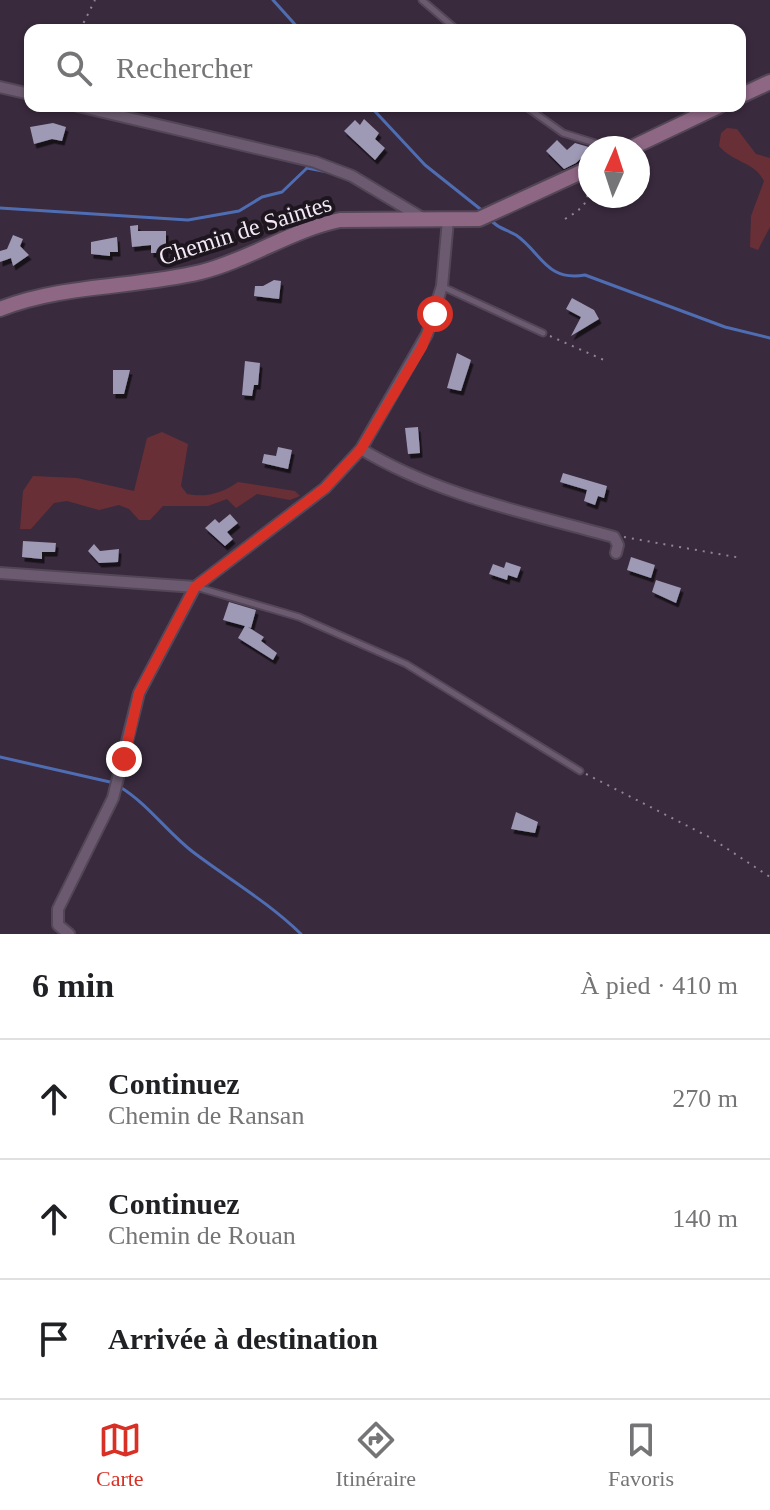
<!DOCTYPE html>
<html lang="fr">
<meta charset="utf-8">
<style>
body{margin:0;font-family:"Times New Roman",serif;background:#f6f6f6;color:#202124}
.compass{position:absolute;left:578px;top:136px;width:72px;height:72px;border-radius:50%;background:#fff;box-shadow:0 2px 6px #0004;rotate:3deg}
.stop{position:absolute;width:24px;height:24px;margin:-18px;border:6px solid #d93025;border-radius:50%;background:#fff}
.stop.end{background:#d93025;border-color:#fff;box-shadow:0 2px 8px #0008}
.list{margin:0;padding:0;list-style:none}
h2{display:flex;justify-content:space-between;align-items:center;height:104px;margin:0;padding:0 32px;font-size:34px}
h2 small{font-size:26px;font-weight:400;color:#757577}
.list li{display:grid;grid-template-columns:52px 1fr auto;gap:24px;align-items:center;box-sizing:border-box;height:120px;padding:0 32px;border-top:2px solid #e0e0e0}
.list b{display:block;font-size:30px;white-space:nowrap}
.list p{margin:0;font-size:26px;white-space:nowrap;color:#757577}
.list em{font-size:26px;font-style:normal;color:#757577}
.icon{flex:none;width:44px;height:44px;fill:none;stroke:currentColor;stroke-width:2;stroke-linecap:round;stroke-linejoin:round}
.map{position:relative;flex:none;width:770px;height:934px;overflow:hidden}
.search{position:absolute;background:#fff;box-shadow:0 2px 6px #0004;left:24px;right:24px;top:24px;height:88px;display:flex;align-items:center;gap:20px;box-sizing:border-box;padding:0 28px;border-radius:16px;color:#757577;font-size:30px}
.sheet{height:464px;background:#fff}
nav{display:flex;justify-content:space-around;align-items:center;box-sizing:border-box;height:112px;border-top:2px solid #e0e0e0;background:#fff;font-size:22px;color:#757577}
nav a{display:grid;justify-items:center;gap:4px}
nav .on{color:#d93025}
.map>svg:first-child{display:block}
</style>
<div class="map">
<svg width="770" height="934" viewBox="0 0 770 934">
<defs>
<filter id="shadow"><feDropShadow dx="2.5" dy="4.5" stdDeviation="0" flood-color="#0009"/></filter>
</defs>
<rect width="100%" height="100%" fill="#392a3d"/>
<g fill="#692f37">
<path d="M727,128L737,129L756,154L770,158V227L758,250L750,247L751,216L764,181C755,162 732,162 719,146L721,133Z"/>
<path d="M162,432L188,444L181,486L187,494C207,498 222,493 238,482L295,491L300,496L290,500L257,494L236,508L227,499L208,506H163L150,520H139L129,509L119,505L99,510L67,501L54,503L31,529H20L23,491L33,476L77,478L134,491L147,438Z"/>
</g>
<g fill="none" stroke-linecap="round" stroke-linejoin="round">
<g stroke="#4f6db3" stroke-width="3">
<path d="M273,0L300,30"/>
<path d="M370,106L425,165L484,212"/>
<path d="M0,208L188,220L239,211L262,197L282,192L307,168L328,172"/>
<path d="M489,218C497,228 505,229 516,235C541,252 546,282 585,275L725,327L770,338"/>
<path d="M0,757L110,782"/>
<path d="M120,787C148,804 167,832 193,852C230,880 268,902 301,934"/>
</g>
</g>
<g fill="#9e99b5" filter="url(#shadow)">
<path d="M364,119L379,133L375,139L385,148L375,160L344,131L355,120L360,125Z"/>
<path d="M53,123L66,127L62,141L52,139L34,144L30,127Z"/>
<path d="M557,140L567,150L575,143L592,148L576,163L564,169L546,151Z"/>
<path d="M138,225V231H166V253H151V245L132,247L130,226Z"/>
<path d="M13,235L23,239L20,246L29,255L13,266L11,258L0,262V251L7,249Z"/>
<path d="M117,237L118,252H110V256L91,254V242Z"/>
<path d="M274,280L281,281L279,299L254,296L255,286H263Z"/>
<path d="M572,298L594,310L599,319L571,336L581,317L566,309Z"/>
<path d="M457,353L471,360L461,391L447,388Z"/>
<path d="M245,361L260,363L258,385H254L252,396L242,395Z"/>
<path d="M113,370H130L124,394H113Z"/>
<path d="M418,427L420,453L408,454L405,428Z"/>
<path d="M278,447L292,450L288,469L262,463L264,454L276,456Z"/>
<path d="M563,473L607,486L604,498L598,496L595,505L584,501L587,490L560,482Z"/>
<path d="M230,514L238,523L227,532L233,539L225,546L205,528L215,519L219,523Z"/>
<path d="M23,541L56,543L55,552H42V559L22,557Z"/>
<path d="M94,544L100,551L119,549L118,562L99,563L88,551Z"/>
<path d="M631,557L655,565L651,578L627,570Z"/>
<path d="M506,562L521,567L517,578L508,575L507,580L489,574L493,564L504,568Z"/>
<path d="M656,580L681,588L676,603L652,592Z"/>
<path d="M229,602L256,610L251,628L248,627L264,637L261,641L277,653L273,660L238,638L245,626L223,620Z"/>
<path d="M516,812L538,822L535,833L511,829Z"/>
</g>
<g fill="none" stroke-linecap="round" stroke-linejoin="round">
<g stroke="#534657" stroke-width="9">
<g id="lane">
<path d="M422,0L457,30"/>
<path d="M525,106L563,133L611,148"/>
<path d="M443,287L543,333"/>
<path d="M196,587L299,617L406,664L580,771"/>
</g>
</g>
<g stroke="#534657" stroke-width="14">
<g id="street">
<path d="M0,87L30,94"/>
<path d="M78,106L315,162L352,176L424,219"/>
<path d="M361,449C439,496 528,513 614,537L618,545L616,553"/>
<path d="M0,573L195,587L325,488L361,449L427,334L442,286L448,220"/>
<path d="M69,934L58,925V909L113,798L139,693L195,587"/>
</g>
</g>
<g stroke="#534657" stroke-width="18">
<g id="secondary">
<path d="M740,96L770,82"/>
<path d="M631,148L719,106"/>
<path d="M0,309C63,284 135,288 201,272C249,260 291,230 340,220L479,219L590,168"/>
</g>
</g>
<g stroke="#918494" stroke-width="2" stroke-dasharray="2 6" stroke-linecap="butt">
<path d="M80,30L95,0"/>
<path d="M565,219C580,210 593,202 585,184"/>
<path d="M550,336L604,360"/>
<path d="M624,537L741,558"/>
<path d="M586,774L711,838L770,877"/>
</g>
<use href="#lane" stroke="#6c5b70" stroke-width="5"/>
<use href="#street" stroke="#6c5b70" stroke-width="10"/>
<use href="#secondary" stroke="#8e6785" stroke-width="14"/>
</g>
<g fill="none" stroke-linecap="round" stroke-linejoin="round">
<path stroke="#d93025" stroke-width="10" d="M124,759L139,693L195,587L325,488L361,449L422,347L435,314"/>
</g>
<g text-anchor="middle" stroke-width="8" stroke-linejoin="round" paint-order="stroke">
<g font-size="24" fill="#f4eaf7" stroke="#1d161e">
<text transform="translate(245 230) rotate(-18)" y="8">Chemin de Saintes</text>
</g>
</g>
</svg>
<svg class="compass" viewBox="-18 -18 36 36"><path d="M0-13l5 13h-10z" fill="#e53935"/><path d="M0 13l5-13h-10z" fill="#757577"/></svg>
<div class="stop" style="left:435px;top:314px"></div>
<div class="stop end" style="left:124px;top:759px"></div>
<div class="search"><svg class="icon" aria-label="search" viewBox="0 0 24 24"><circle cx="10" cy="10" r="6"/><path d="M15 15l6 6"/></svg>Rechercher</div>
</div>
<section class="sheet">
<h2>6 min<small>À pied · 410 m</small></h2>
<ul class="list">
<li><svg class="icon" aria-label="ahead" viewBox="0 0 24 24"><path d="M12 20V5M6 11l6-6 6 6"/></svg><div><b>Continuez</b><p>Chemin de Ransan</p></div><em>270 m</em></li>
<li><svg class="icon" aria-label="ahead" viewBox="0 0 24 24"><path d="M12 20V5M6 11l6-6 6 6"/></svg><div><b>Continuez</b><p>Chemin de Rouan</p></div><em>140 m</em></li>
<li><svg class="icon" aria-label="arrive" viewBox="0 0 24 24"><path d="M6 21V4h12l-3 4 3 4H6"/></svg><div><b>Arrivée à destination</b></div></li>
</ul>
</section>
<nav>
<a class="on"><svg class="icon" aria-label="map" viewBox="0 0 24 24"><path d="M3 6l6-2 6 2 6-2v14l-6 2-6-2-6 2zM9 4v14M15 6v14"/></svg>Carte</a>
<a><svg class="icon" aria-label="directions" viewBox="0 0 24 24"><path d="M12 3l9 9-9 9-9-9zM9 14v-3h6M13 9l2 2-2 2"/></svg>Itinéraire</a>
<a><svg class="icon" aria-label="saved" viewBox="0 0 24 24"><path d="M7 4h10v16l-5-4-5 4z"/></svg>Favoris</a>
</nav>
